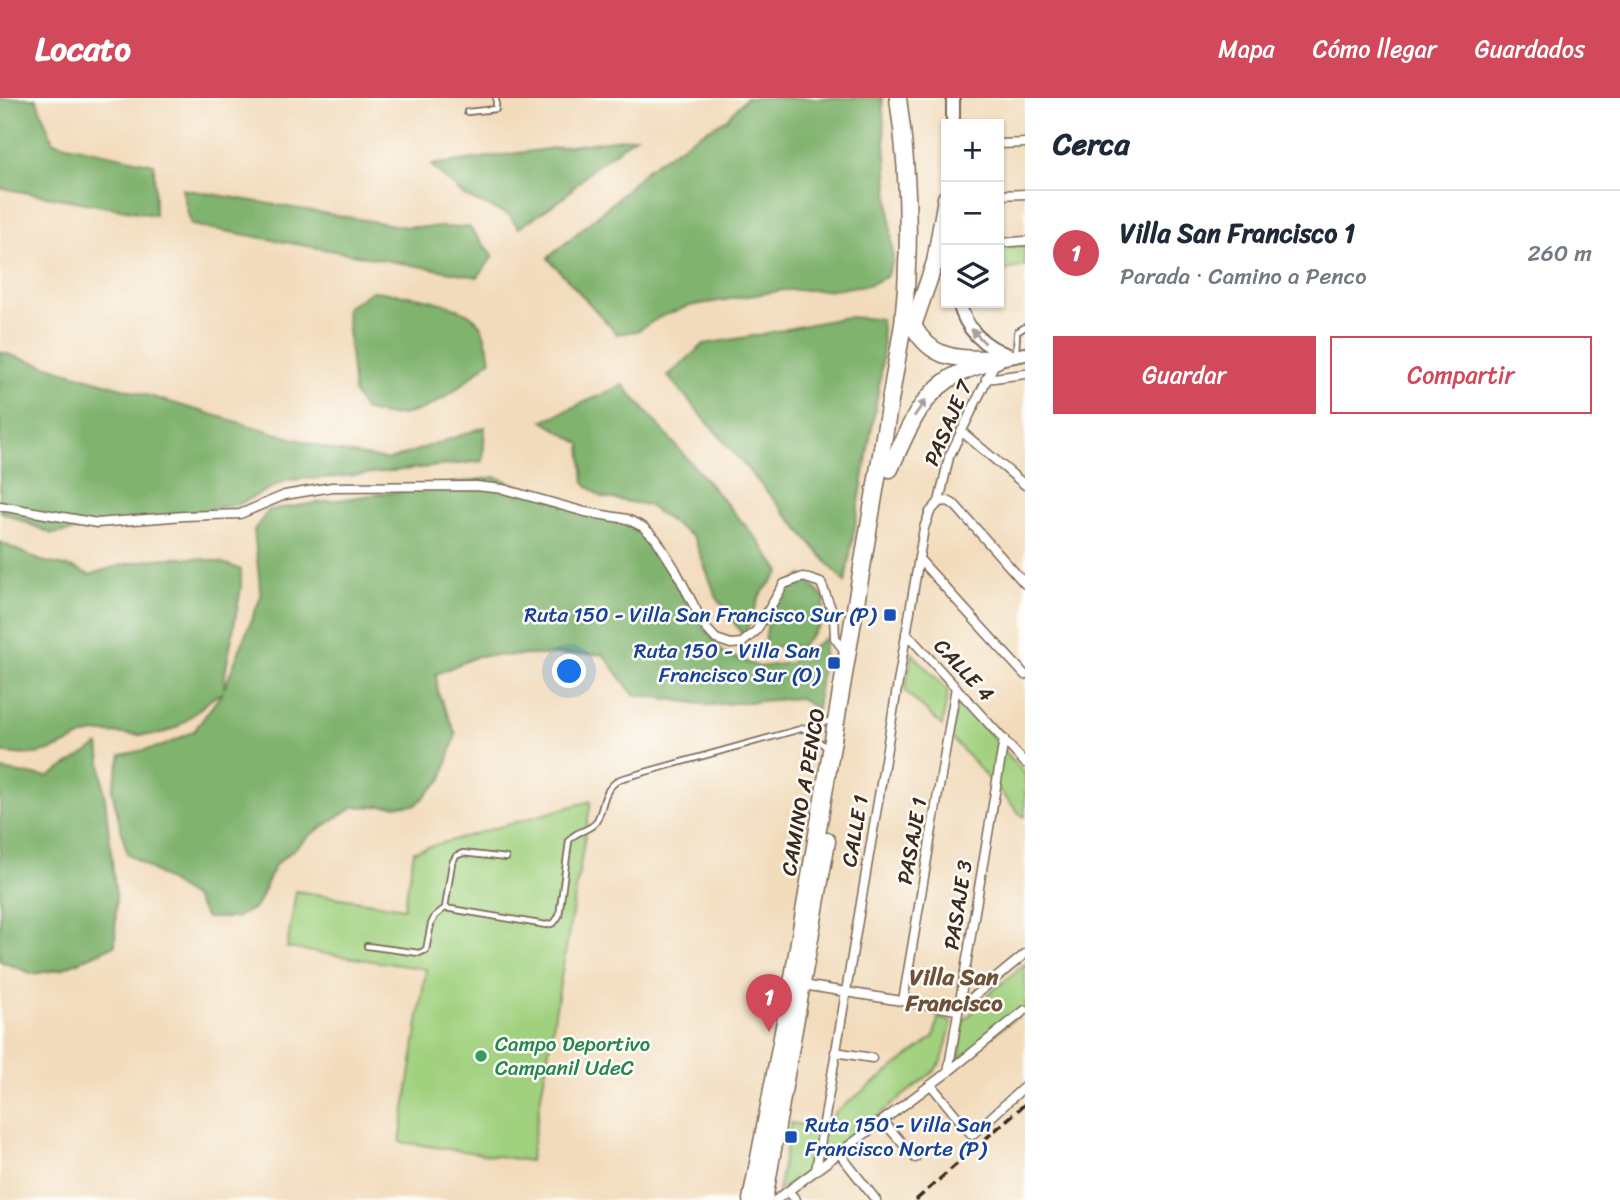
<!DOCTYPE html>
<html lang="es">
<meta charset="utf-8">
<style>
body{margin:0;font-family:Sriracha,sans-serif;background:#f2f2f3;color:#1f2937}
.controls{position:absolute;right:21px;top:21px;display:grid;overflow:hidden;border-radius:0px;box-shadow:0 2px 5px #0004}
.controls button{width:63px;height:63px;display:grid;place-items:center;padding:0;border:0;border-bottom:2px solid #e0e1e3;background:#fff;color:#1f2937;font:35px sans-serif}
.you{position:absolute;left:570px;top:574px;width:24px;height:24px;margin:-18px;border:5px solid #fff;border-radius:50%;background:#1a73e8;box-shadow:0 0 0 10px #1a73e833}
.badge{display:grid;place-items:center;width:46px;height:46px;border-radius:50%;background:#d1495b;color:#fff;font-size:23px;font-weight:700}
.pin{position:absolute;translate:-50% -58px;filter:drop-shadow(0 2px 4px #0008)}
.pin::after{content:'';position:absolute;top:37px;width:24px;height:21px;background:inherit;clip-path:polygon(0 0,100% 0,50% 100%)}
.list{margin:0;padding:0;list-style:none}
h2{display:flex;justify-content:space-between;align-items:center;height:91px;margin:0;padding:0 28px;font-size:30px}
h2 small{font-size:23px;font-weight:400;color:#747a83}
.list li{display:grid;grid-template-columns:46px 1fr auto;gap:21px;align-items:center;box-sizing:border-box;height:126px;padding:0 28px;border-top:2px solid #e0e1e3}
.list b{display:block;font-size:26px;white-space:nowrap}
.list p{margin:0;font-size:23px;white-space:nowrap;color:#747a83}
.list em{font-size:23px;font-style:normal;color:#747a83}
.actions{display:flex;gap:14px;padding:21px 28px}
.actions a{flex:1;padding:16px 0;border:2px solid #d1495b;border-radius:0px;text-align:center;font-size:24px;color:#d1495b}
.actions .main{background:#d1495b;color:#fff}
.icon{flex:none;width:38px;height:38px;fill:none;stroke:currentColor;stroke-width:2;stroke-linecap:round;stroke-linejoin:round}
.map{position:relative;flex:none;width:1025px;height:1102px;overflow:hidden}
header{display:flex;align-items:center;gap:42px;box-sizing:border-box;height:98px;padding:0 35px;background:#d1495b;color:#fff}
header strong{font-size:33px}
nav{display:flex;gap:38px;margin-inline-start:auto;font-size:24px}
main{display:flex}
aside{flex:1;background:#fff}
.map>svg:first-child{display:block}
</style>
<header>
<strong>Locato</strong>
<nav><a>Mapa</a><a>Cómo llegar</a><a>Guardados</a></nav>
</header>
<main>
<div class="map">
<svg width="1025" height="1102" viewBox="0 0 1025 1102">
<rect width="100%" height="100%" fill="#fdfcf7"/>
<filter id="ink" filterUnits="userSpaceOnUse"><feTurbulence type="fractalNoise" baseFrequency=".0143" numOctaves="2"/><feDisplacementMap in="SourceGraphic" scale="14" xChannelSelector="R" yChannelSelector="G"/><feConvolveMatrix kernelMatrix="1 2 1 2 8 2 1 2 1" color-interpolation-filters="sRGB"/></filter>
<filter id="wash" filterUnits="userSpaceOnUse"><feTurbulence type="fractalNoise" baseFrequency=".00686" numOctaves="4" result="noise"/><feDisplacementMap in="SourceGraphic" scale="28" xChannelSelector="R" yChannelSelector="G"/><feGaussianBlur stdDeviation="1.57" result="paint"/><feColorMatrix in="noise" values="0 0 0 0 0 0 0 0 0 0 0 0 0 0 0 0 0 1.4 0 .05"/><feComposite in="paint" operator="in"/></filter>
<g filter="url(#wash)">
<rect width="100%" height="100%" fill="#f2dbbb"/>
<g fill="#a1d17f" stroke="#6e7e4e" stroke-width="2">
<path d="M1025,147V168L999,174V149Z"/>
<path d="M912,555L948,593L942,628L905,593Z"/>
<path d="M958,600L1025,676V719L1020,716L951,639Z"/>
<path d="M591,703L530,1063L400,1044L426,871L287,850L296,793L404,810L414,753Z"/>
<path d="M1025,866V913L959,961L964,922L983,905L981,903Z"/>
<path d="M938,920L952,924L942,963L933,974L811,1071L778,1093L791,1025L831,1032L834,1015L934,939Z"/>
</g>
<g fill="#80b36e" stroke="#5e6e46" stroke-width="2">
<path d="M0,0H36L53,44L154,66L155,117L0,90Z"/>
<path d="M746,0H882L893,163L886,179L868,187L828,192H784L689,208L660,219L637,233L617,236L548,160L617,101L647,71L696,38L726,22Z"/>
<path d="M635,39L591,72L563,100L519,130L509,117L464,98L431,67Z"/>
<path d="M182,91L406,129H469L493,158L478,179L191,127Z"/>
<path d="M372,193C398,196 468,203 481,229C486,238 488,251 491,261C463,287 427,321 386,317C379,317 371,314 364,312L354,295L346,210Z"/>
<path d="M846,219L881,221L883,248L881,277L845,485L668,278L704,246L748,239Z"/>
<path d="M0,254L336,353L389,362L485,329L483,363L338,379L287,382L239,406L143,423L52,436L0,413Z"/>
<path d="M623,287L758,442L780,474L760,497L744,539L716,498L694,440L647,407L601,399L584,385L581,346L543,323Z"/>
<path d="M496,379L573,409L640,425L695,518L723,555L759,569L790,565L825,540L817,611L799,600L709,607L633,596L603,556L478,558L436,576L438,595L456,636L442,681L416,707L354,709L313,735L275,767L256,809L235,820H206L194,800L127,755L112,693L121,657L163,648L194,633L222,595C207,600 191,622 175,630C150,643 125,634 99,635C85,635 76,642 64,647C42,658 23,658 0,654V444L41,463L74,470L90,477C134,460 197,451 241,472V490L225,576L224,591L261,498L254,432L269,412Z"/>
<path d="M802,477L825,501L819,528L801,548L764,549L768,523L778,496Z"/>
<path d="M99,647L116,799L115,847L62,871L33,876L0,863V672L48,679Z"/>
</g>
</g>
<g filter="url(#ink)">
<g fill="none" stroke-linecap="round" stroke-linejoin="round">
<g stroke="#7b6855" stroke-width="8">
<g id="lane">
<path d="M467,14L496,11V0"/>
<path d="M1016,256L1017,234L1025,229"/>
<path d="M804,631L827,650"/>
<path d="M445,810L452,765L456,758L463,755L506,760"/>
<path d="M367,848L419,855L426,852L431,826L435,818L445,810L546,827L554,825L559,818L569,743C575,732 589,734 596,724C606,707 600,694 620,681L833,622"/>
</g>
</g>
<g stroke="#7b6855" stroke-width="11">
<g id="street">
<path d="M999,46L1025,45"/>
<path d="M999,97L1025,96"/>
<path d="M999,145L1025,143"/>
<path d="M986,281L1025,276"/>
<path d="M961,333L1025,387"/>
<path d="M939,404L949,359L995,265"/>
<path d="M939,404L948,403L955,407L1025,486"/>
<path d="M0,408L97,425L184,418L240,416L285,397L332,389L476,388L503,391L585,414L627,421L643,429L656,441L675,471L705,529L716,541L731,546L742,545L756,533L784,486L803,479L821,485L834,518L835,540L847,556"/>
<path d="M919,461L1025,577"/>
<path d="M906,535L1025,665"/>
<path d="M803,887L957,912L1025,856"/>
<path d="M903,903L956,589"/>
<path d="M835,954L872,960"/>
<path d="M948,974L1004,641"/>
<path d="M931,987L972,1037L1025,988"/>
<path d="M883,1023L915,1060"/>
<path d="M839,1055L876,1102"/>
<path d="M816,1072L924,430L930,414L939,404"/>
<path d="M788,1093L796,1102"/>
<path d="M776,1102L948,974L1025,912"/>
</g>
</g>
<g stroke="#7b6855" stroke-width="16">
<g id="secondary">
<path d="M953,0V26"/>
<path d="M959,205C966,232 984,249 1011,258"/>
<path d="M1004,260L1025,256"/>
</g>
</g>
<g stroke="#7b6855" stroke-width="19">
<g id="highway">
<path d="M913,228L935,164L946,100"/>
<path d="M913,228C933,262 954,260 989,261"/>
<path d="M890,371C907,334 921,293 960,275C972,269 985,266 997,262"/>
<path d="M751,1102L790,897L903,226C911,150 909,75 898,0"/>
<path d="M764,1102L827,743"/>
</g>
</g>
<use href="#lane" stroke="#fff" stroke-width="4.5"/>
<use href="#street" stroke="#fff" stroke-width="8"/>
<use href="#secondary" stroke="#fff" stroke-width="12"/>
<use href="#highway" stroke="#fff" stroke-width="16"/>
<path stroke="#3b2a1e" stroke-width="3.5" stroke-dasharray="10 5" stroke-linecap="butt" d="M916,1102L1025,1006"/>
</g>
<defs><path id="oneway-solid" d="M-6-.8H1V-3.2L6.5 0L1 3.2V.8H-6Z" transform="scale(1.75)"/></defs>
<g fill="#a79f9a">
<use href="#oneway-solid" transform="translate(978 238) rotate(-135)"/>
<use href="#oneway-solid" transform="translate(920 310) rotate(-55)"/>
</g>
</g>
<g fill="#1a4fb4" stroke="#fdfcf7" stroke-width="2.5">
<rect x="883" y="510" width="14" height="14" rx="3.5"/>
<rect x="827" y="558" width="14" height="14" rx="3.5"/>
<rect x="784" y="1032" width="14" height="14" rx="3.5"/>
</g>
<circle fill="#2e9e5b" stroke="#fdfcf7" stroke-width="2.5" cx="481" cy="958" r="7"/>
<g text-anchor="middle" stroke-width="5" stroke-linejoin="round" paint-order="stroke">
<g font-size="21" fill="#3b2a1e" stroke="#fdfcf7">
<text transform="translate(948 325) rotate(-67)" y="7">PASAJE 7</text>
<text transform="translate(964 572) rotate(47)" y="7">CALLE 4</text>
<text transform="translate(803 694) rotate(-80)" y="7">CAMINO A PENCO</text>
<text transform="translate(855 733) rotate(-80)" y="7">CALLE 1</text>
<text transform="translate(912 743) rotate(-80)" y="7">PASAJE 1</text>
<text transform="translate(958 807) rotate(-81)" y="7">PASAJE 3</text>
</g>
<g font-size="21" fill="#164399" stroke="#fdfcf7" text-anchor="end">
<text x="876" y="524">Ruta 150 - Villa San Francisco Sur (P)</text>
<text x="820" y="560">Ruta 150 - Villa San<tspan x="820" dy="24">Francisco Sur (O)</tspan></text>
<text x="805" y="1034" text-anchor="start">Ruta 150 - Villa San<tspan x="805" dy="24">Francisco Norte (P)</tspan></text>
</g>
<g font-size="21" fill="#27864d" stroke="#fdfcf7" text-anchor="start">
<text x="495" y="953">Campo Deportivo<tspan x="495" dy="24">Campanil UdeC</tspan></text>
</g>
<g font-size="23" font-weight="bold" fill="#6e5139" stroke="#fdfcf7">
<text x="954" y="887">Villa San<tspan x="954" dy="26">Francisco</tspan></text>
</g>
</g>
</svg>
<div class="controls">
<button>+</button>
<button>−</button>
<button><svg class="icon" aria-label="layers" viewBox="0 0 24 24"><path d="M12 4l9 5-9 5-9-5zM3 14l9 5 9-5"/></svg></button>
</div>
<div class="you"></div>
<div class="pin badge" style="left:769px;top:934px">1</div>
</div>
<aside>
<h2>Cerca<small></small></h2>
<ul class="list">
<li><span class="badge">1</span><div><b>Villa San Francisco 1</b><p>Parada · Camino a Penco</p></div><em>260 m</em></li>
</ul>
<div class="actions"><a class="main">Guardar</a><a>Compartir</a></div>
</aside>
</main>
